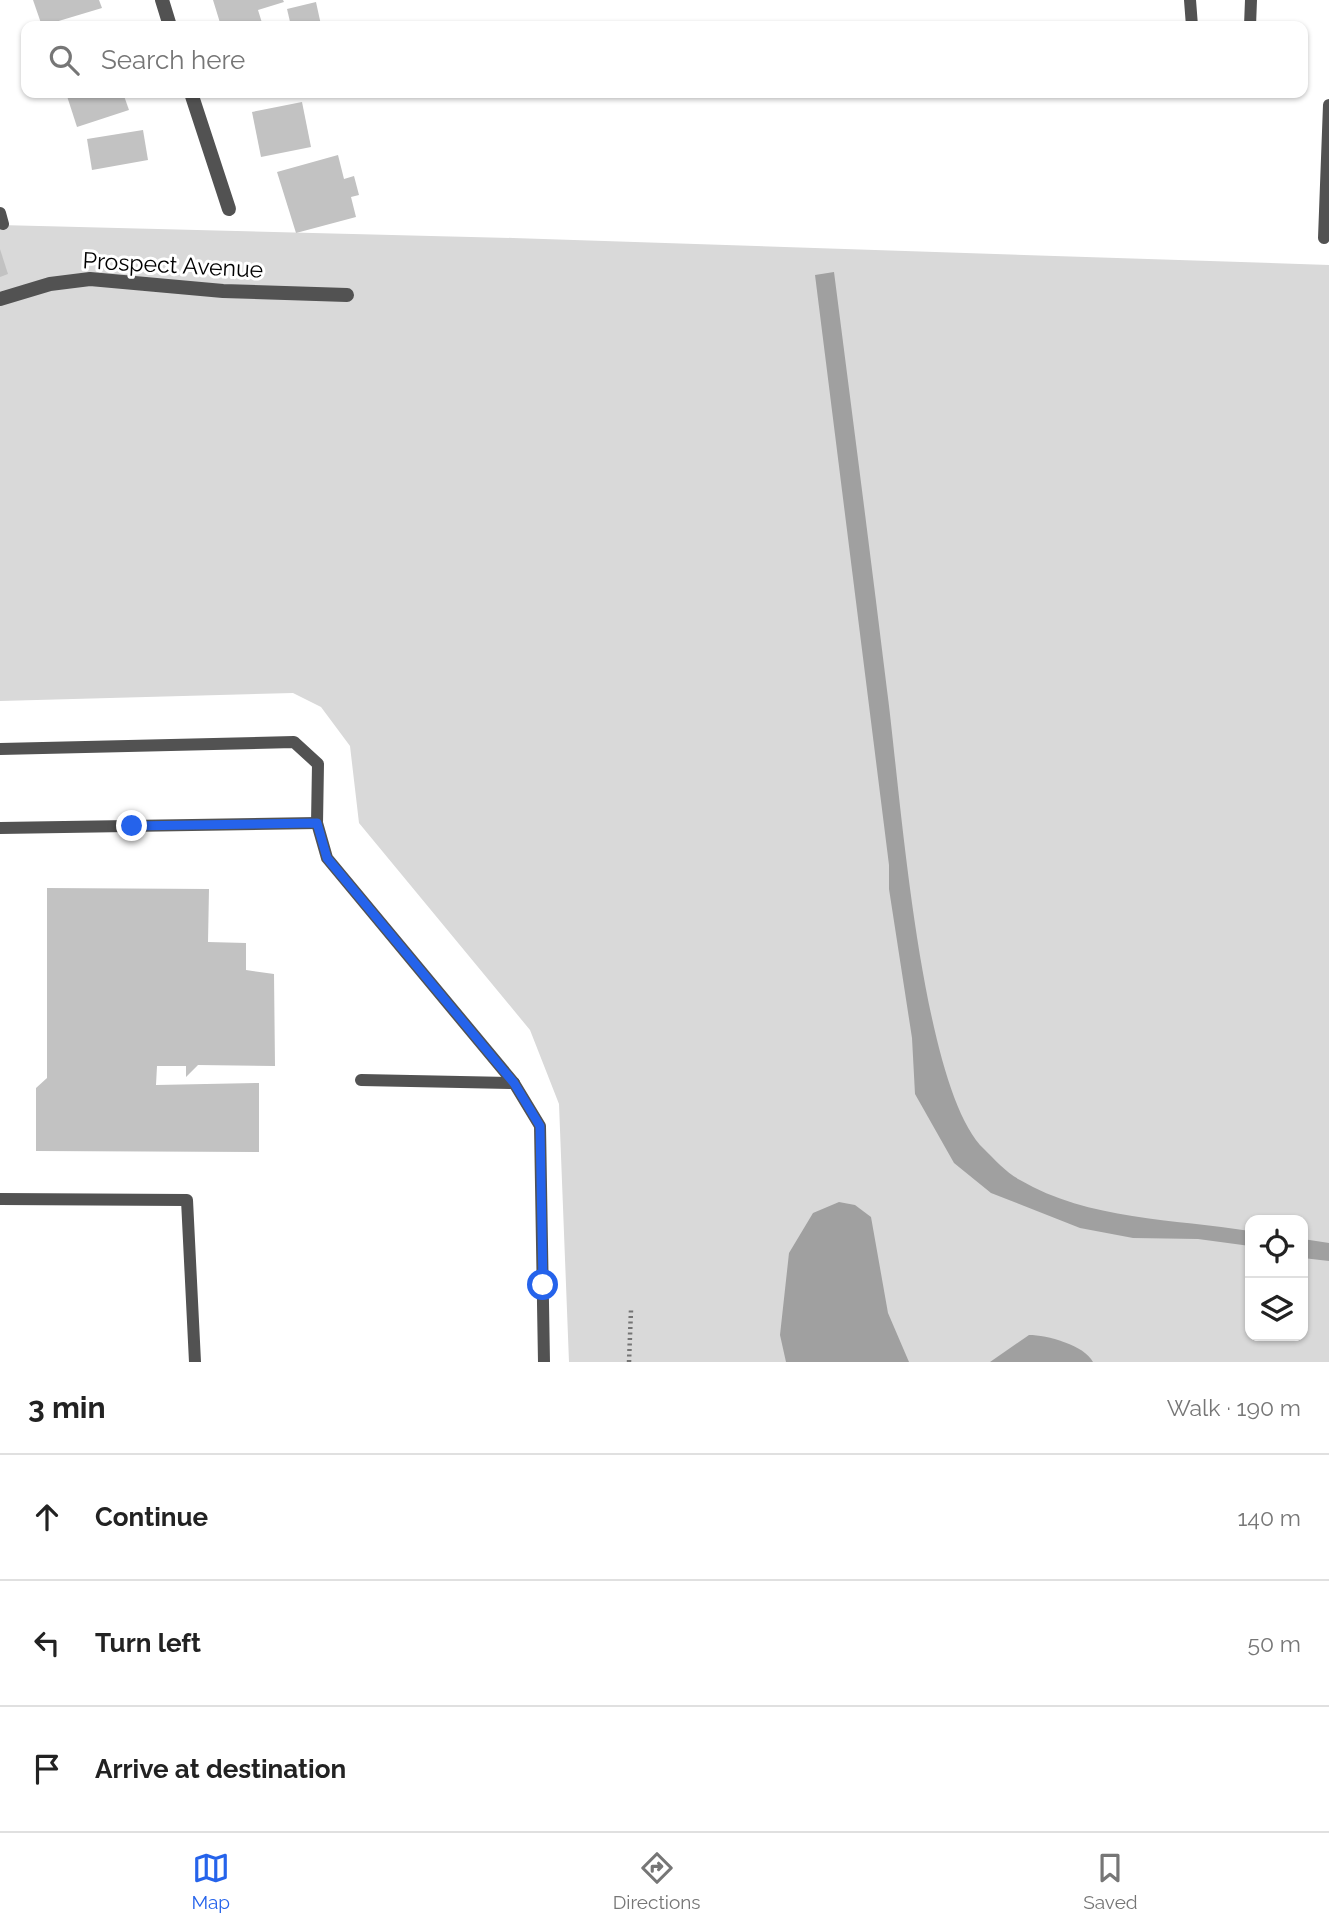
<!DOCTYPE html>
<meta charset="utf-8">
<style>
body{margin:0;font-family:Raleway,sans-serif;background:#f2f2f2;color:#222}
.controls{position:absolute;right:21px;bottom:21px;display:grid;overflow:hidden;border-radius:14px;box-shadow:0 2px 5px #0004}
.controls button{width:63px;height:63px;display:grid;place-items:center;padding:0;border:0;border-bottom:2px solid #e0e0e0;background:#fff;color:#222;font:35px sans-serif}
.stop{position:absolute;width:21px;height:21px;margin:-16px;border:5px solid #2563eb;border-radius:50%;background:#fff}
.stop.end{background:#2563eb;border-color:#fff;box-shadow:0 2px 7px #0008}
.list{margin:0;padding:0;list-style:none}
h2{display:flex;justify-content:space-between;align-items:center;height:91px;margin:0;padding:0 28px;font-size:30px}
h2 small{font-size:23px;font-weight:400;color:#767676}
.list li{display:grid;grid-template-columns:46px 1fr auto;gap:21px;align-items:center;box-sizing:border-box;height:126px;padding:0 28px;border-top:2px solid #e0e0e0}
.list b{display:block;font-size:26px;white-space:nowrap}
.list em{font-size:23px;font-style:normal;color:#767676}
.icon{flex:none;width:38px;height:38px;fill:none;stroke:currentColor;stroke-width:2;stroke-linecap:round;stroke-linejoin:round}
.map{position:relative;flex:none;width:1329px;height:1362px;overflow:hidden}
.search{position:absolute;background:#fff;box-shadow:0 2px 5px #0004;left:21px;right:21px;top:21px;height:77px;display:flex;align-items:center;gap:18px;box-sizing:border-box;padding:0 24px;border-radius:14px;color:#767676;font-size:26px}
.sheet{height:469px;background:#fff}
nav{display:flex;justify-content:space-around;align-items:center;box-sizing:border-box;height:98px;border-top:2px solid #e0e0e0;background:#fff;font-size:19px;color:#767676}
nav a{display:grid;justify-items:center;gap:4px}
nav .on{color:#2563eb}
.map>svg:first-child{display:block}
</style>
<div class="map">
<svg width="1329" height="1362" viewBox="0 0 1329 1362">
<rect width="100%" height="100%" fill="#fff"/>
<path fill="#d9d9d9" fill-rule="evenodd" d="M0,225L513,238L1329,265V1362H569L559,1104L530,1030L359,823L350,746L321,707L293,693L0,701ZM1250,1220H1303V1336H1250Z"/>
<g fill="#a0a0a0">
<path d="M834,272C852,412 870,551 887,690C900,786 920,1088 984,1149C995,1160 1007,1173 1020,1180C1088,1220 1175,1219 1250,1231V1246L1198,1239L1133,1238L1080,1228L991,1193L954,1163L915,1094L912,1038L889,889V865L815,275Z"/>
<path d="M839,1202L855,1205L871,1217L888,1313L909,1362H786L780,1335L789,1253L813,1213Z"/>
<path d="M1303,1239L1329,1243V1261L1303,1258Z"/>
<path d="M1029,1335C1047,1335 1084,1345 1093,1362H990Z"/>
</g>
<g fill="#c2c2c2">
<path d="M33,0H99L102,8L42,26Z"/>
<path d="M213,0H283L284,2L258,10L263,26H221Z"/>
<path d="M316,2L321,25L291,26L287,9Z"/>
<path d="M66,93H123L129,110L77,127Z"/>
<path d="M302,102L311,147L261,157L252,112Z"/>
<path d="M143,130L148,160L92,170L87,139Z"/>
<path d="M338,155L344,179L354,176L359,195L351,197L356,217L296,233L277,172Z"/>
<path d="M0,249L8,274L0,277Z"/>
<path d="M47,888L209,889L208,942L246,943V970L274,974L275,1066L198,1065L186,1077V1066H157L156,1085L259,1083V1152L36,1151V1088L47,1078Z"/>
</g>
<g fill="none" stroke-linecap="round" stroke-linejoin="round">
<path stroke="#747474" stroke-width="4.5" stroke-dasharray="2 3.5" stroke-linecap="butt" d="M629,1362L631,1310"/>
<g stroke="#525252" stroke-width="12">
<path d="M1190,0L1192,26"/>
<path d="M1250,26L1251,0"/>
<path d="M0,213L3,224"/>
<path d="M1324,238L1329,105"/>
<path d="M0,749L294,742L318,764L317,823L327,858L514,1083L540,1126L544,1362"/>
<path d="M0,828L317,823"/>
<path d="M361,1080L514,1083"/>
<path d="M0,1199L187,1200L195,1362"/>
</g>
<g stroke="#525252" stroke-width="14">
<path d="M162,0L170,26"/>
<path d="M191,93L229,209"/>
<path d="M0,299L50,284L90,279L223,291L347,295"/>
</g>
</g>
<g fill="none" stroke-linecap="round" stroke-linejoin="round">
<path stroke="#2563eb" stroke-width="9" d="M132,826L317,823L327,858L514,1083L540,1126L543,1285"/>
</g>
<g text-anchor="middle" stroke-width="6" stroke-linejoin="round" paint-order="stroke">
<g font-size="23" fill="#000" stroke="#fff">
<text transform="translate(173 265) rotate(3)" y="8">Prospect Avenue</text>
</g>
</g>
</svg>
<div class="controls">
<button><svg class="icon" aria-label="locate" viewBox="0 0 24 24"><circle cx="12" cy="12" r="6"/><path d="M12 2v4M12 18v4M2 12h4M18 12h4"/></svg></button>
<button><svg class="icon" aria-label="layers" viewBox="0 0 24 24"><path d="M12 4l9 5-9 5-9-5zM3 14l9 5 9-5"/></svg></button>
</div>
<div class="stop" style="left:543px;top:1285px"></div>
<div class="stop end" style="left:132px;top:826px"></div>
<div class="search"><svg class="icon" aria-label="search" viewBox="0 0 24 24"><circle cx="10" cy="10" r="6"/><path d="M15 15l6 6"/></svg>Search here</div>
</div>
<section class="sheet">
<h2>3 min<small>Walk · 190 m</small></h2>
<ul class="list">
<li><svg class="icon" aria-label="ahead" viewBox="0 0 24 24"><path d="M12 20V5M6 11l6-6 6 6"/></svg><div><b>Continue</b></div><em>140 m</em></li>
<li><svg class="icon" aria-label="left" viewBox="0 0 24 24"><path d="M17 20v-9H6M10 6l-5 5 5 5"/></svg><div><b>Turn left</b></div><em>50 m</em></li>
<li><svg class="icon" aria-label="arrive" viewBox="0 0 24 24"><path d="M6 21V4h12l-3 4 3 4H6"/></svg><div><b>Arrive at destination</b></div></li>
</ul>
</section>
<nav>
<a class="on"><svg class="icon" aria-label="map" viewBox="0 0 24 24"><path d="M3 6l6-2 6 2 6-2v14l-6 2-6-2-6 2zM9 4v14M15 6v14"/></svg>Map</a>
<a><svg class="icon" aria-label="directions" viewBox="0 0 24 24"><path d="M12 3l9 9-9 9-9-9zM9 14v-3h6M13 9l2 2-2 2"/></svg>Directions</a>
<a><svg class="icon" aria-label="saved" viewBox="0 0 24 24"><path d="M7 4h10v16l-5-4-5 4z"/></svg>Saved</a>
</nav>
